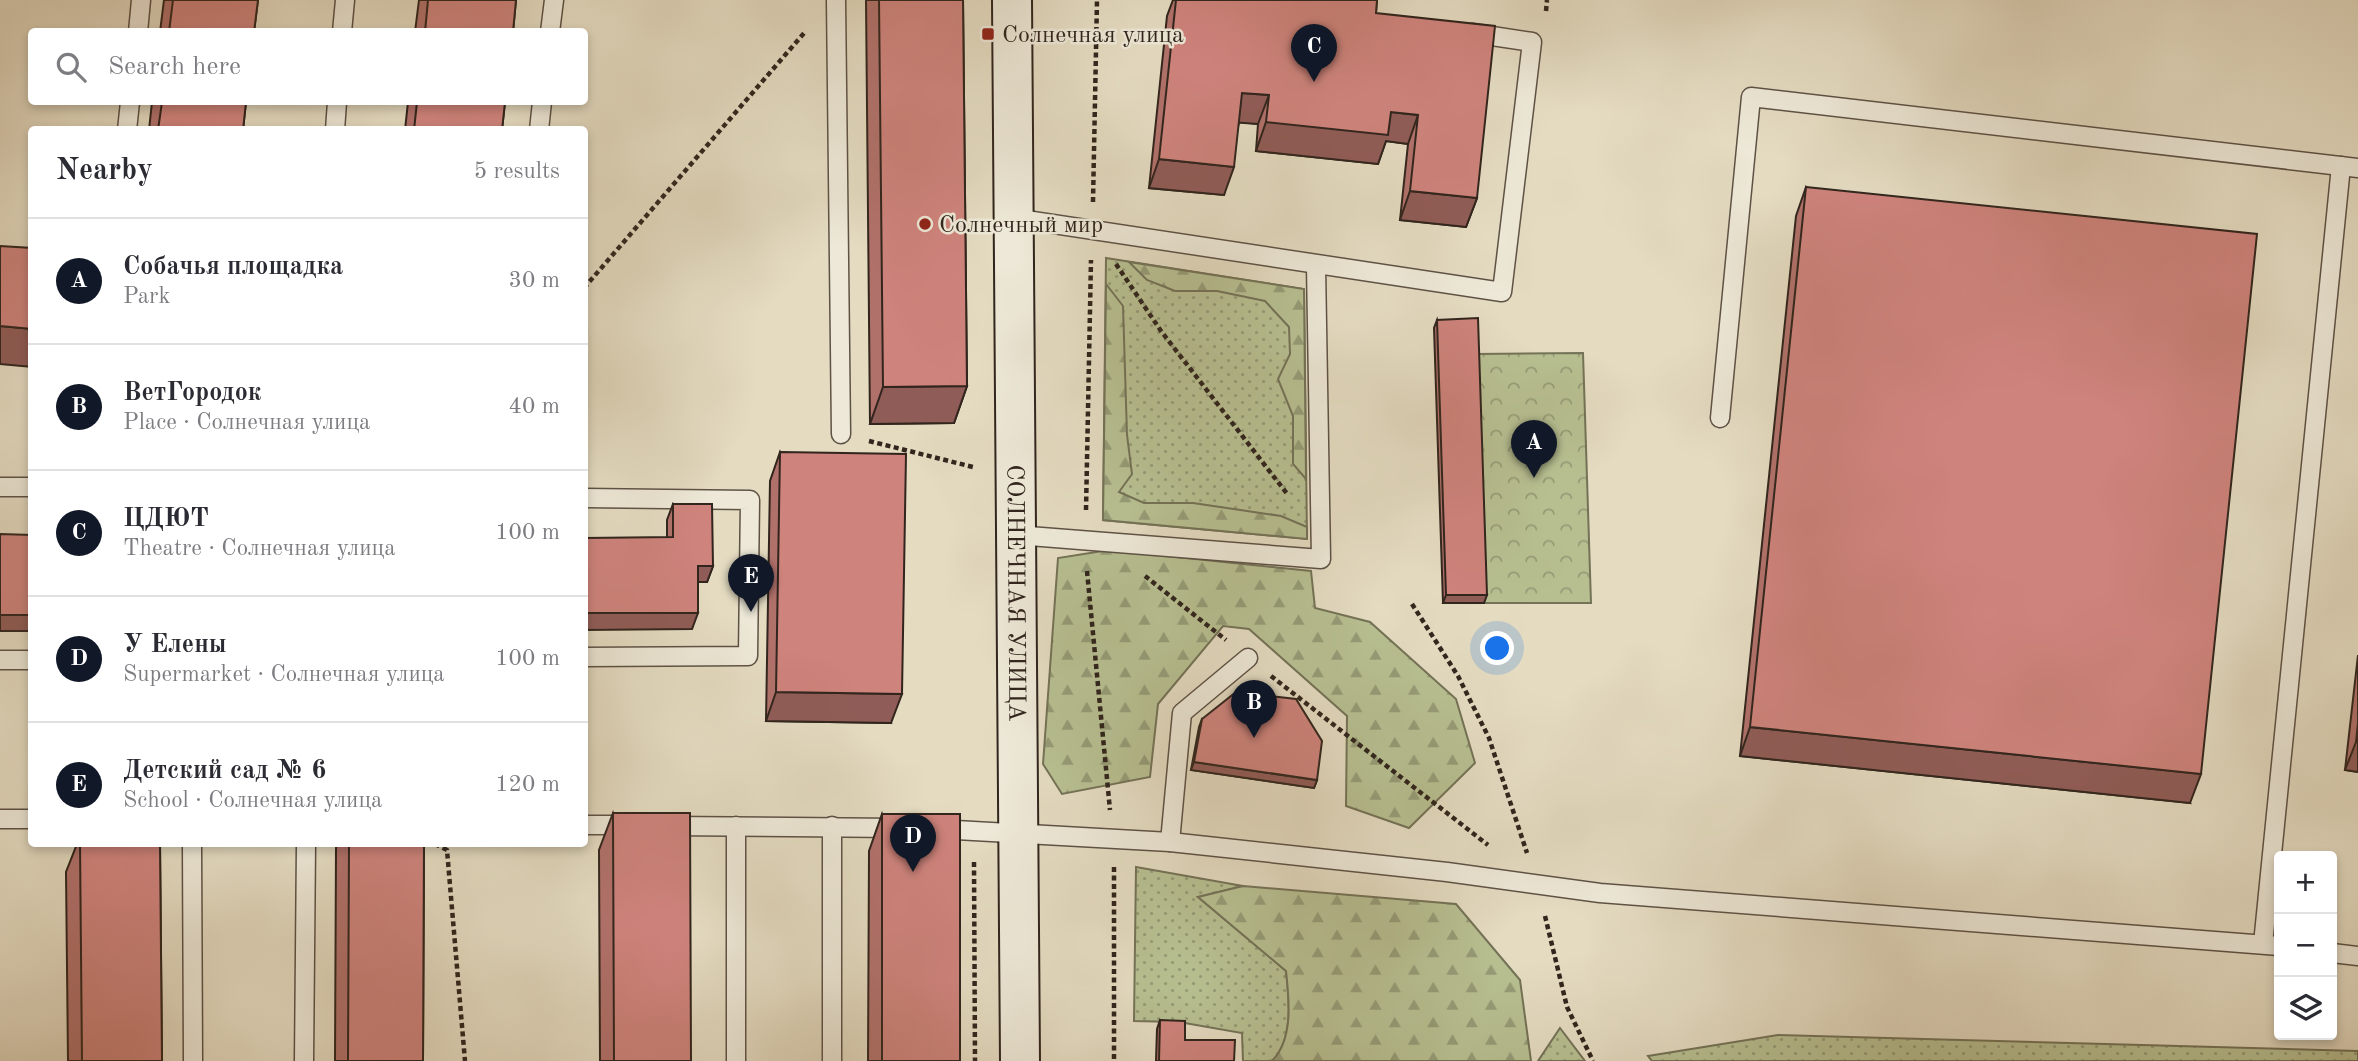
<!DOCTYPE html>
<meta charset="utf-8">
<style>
body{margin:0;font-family:"Old Standard TT",serif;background:#f2f2f3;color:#2b2b33}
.controls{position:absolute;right:21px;bottom:21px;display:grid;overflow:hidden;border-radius:7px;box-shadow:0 4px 10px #0003}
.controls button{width:63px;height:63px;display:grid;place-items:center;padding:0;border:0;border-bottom:2px solid #e1e1e2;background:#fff;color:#2b2b33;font:35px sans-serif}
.you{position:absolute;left:1498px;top:649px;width:24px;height:24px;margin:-18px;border:5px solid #fff;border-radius:50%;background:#1a73e8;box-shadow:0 0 0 10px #1a73e833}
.badge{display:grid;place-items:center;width:46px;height:46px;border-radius:50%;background:#111827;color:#fff;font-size:23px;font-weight:700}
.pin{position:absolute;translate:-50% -58px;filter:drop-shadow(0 2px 4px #0008)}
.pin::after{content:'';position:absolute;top:37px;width:24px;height:21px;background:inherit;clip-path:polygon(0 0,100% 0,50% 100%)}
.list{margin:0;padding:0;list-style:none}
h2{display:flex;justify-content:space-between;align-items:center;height:91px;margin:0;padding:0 28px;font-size:30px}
h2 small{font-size:23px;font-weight:400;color:#7c7c81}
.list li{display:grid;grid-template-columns:46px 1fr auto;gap:21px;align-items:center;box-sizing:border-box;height:126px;padding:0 28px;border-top:2px solid #e1e1e2}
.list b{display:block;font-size:26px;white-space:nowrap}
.list p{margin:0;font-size:23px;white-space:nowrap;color:#7c7c81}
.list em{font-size:23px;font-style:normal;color:#7c7c81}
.icon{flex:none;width:38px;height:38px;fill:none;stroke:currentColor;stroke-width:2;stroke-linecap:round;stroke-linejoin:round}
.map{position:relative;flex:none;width:2358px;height:1061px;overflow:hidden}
.search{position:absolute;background:#fff;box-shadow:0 4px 10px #0003;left:28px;top:28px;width:560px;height:77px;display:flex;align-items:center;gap:18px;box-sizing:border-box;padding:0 24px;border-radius:7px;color:#7c7c81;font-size:26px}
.panel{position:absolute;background:#fff;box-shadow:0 4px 10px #0003;left:28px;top:126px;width:560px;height:721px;border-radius:7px}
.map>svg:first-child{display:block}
</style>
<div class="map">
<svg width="2358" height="1061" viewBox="0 0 2358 1061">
<defs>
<pattern id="grass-dots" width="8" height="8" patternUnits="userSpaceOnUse" patternTransform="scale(1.75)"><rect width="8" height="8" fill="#b7bf91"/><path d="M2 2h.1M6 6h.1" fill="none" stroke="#959b76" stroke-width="1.8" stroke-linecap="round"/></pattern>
<pattern id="forest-firs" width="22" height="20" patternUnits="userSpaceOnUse" patternTransform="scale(1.75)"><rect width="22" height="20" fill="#b7bf91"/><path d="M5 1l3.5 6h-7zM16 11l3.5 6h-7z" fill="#959b76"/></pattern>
<pattern id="park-crowns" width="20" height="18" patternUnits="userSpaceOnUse" patternTransform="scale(1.75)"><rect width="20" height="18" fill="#b7bf91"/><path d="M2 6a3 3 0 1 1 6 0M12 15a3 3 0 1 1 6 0" fill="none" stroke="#959b76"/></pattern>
</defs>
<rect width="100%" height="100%" fill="#e4dbc1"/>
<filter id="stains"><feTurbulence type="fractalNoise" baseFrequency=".00286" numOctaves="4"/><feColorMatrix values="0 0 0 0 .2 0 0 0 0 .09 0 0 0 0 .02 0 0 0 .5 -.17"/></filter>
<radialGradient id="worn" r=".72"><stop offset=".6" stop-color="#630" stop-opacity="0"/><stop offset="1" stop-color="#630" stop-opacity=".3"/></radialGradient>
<g fill="url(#grass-dots)" stroke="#747257" stroke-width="2">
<path d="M1106,258L1304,289L1307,539L1103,520Z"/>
<path d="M1136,867L1243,886L1198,897L1286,971C1289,998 1294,1039 1272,1061H1243L1242,1033L1179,1022L1134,1021Z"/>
<path d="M1560,1028L1585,1061H1538Z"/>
<path d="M1778,1035L2358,1051V1061H1652L1648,1056Z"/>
</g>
<g fill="url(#forest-firs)" stroke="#747257" stroke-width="2">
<path d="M1129,262L1304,289L1306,479L1293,464V416L1278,379L1290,354L1289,327L1265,301L1217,291H1175L1147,280Z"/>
<path d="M1106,284L1123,306L1127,435L1132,474L1119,492L1144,503H1193L1281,516L1307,527V539L1103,520Z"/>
<path d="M1109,550L1311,571L1315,608L1370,622L1456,699L1475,763L1409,828L1346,806L1347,716L1249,629L1223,626L1158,704L1150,777L1062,794L1043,764L1058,558Z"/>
<path d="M1243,886L1456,904L1520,980L1531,1061H1272C1294,1039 1289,998 1286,971L1198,897Z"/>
</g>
<path fill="url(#park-crowns)" stroke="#747257" stroke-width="2" d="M1583,353L1591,603H1484L1476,354Z"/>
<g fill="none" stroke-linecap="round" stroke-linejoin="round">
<g stroke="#5e5246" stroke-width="21">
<g id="lane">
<path d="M836,0L841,434"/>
<path d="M138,32L141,0"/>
<path d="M342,32L345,0"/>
<path d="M550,32L554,0"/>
<path d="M127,130L130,102"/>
<path d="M335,130L337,102"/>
<path d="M539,130L542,102"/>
<path d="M1014,218L1502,292L1532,42L1472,33"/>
<path d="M1720,418L1751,97L2358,168"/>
<path d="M0,487H32"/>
<path d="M584,498L750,500L748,656L584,657"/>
<path d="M1016,535L1321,559L1316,266"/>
<path d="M0,660H32"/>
<path d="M0,819H32"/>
<path d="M584,825H630"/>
<path d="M668,826L899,828"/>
<path d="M832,826V1061"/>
<path d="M938,829L1170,842L1447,872L1600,893L2279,946"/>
<path d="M1170,842L1182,713L1248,658"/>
<path d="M192,844L193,1061"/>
<path d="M2263,944L2341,166"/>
<path d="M2332,953L2358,956"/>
<path d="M304,1061L306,844"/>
<path d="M736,1061V826"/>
</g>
</g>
<g stroke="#31251d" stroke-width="42">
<g id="secondary">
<path id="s1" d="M1012,0L1020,1061"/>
</g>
</g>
<g stroke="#31251d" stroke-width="4.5" stroke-dasharray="5 3.5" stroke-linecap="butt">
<path d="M1546,11L1547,0"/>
<path d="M1093,202L1097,0"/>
<path d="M1116,264L1161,331L1288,495"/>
<path d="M584,288L805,32"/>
<path d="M869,441L973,467"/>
<path d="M1086,510L1091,260"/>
<path d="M1087,571L1110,810"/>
<path d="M1145,576L1226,640"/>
<path d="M1412,604L1458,676L1489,738L1527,853"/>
<path d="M1271,676L1488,845"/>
<path d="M435,844L447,850L465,1061"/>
<path d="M974,862L975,1061"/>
<path d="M1114,867V1061"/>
<path d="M1545,916L1567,1007L1593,1061"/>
</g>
<use href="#lane" stroke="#ede8d7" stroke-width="18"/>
<use href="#secondary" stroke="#ede8d7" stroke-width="38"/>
</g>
<g fill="#b1716b" stroke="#31251d" stroke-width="2">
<path d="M164,0H258L254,32H160Z"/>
<path d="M419,0H516L513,32H415Z"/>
<path d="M866,0H963L967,386L954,423L870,424Z"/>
<path d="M1173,0H1377L1376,13L1477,198L1466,227L1400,220L1408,144L1386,141L1378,164L1256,151L1258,124L1239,122L1224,195L1149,188L1167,16Z"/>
<path d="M152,102H246L243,130H149Z"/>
<path d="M408,102H505L502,130H405Z"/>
<path d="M1806,187L2190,803L1740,756L1796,216Z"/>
<path d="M1437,320L1484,603H1443L1434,328Z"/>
<path d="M780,452L891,723L766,721L770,481Z"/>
<path d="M673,504L713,566L707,582H698L692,629L667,537V520Z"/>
<path d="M2358,655V772L2345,770Z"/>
<path d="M1202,719L1317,780L1314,788L1191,770L1199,727Z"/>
<path d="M613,813L691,1061H600L599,850Z"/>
<path d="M882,814L960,1061H868L869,851Z"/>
<path d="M77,844H160L162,1061H68L66,872Z"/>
<path d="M337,844H424L423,1061H335L336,848Z"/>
<path d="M1160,1020L1185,1040L1234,1061H1156L1157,1029Z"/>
</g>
<g fill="#905c57" stroke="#31251d" stroke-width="2">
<path d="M1242,93L1269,95L1258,124L1231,122Z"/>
<path d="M1391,112L1418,115L1408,144L1386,141L1378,164L1256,151L1266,122Z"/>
<path d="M1159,159L1234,167L1224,195L1149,188Z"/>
<path d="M1410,191L1477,198L1466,227L1400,220Z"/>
<path d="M0,326L32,329V367L0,364Z"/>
<path d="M967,386L954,423L870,424L883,387Z"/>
<path d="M698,566H713L707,582H692Z"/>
<path d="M1446,595H1487L1484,603H1443Z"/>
<path d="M584,613H698L692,629L584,630Z"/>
<rect x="0" y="615" width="32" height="16"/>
<path d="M776,692L902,694L891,723L766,721Z"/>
<path d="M1750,727L2201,774L2190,803L1740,756Z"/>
<path d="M2356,742H2358V772L2345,770Z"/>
<path d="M1194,762L1317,780L1314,788L1191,770Z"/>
</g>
<g fill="#ce837c" stroke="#31251d" stroke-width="2">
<path d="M173,0H258L254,32H169Z"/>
<path d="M428,0H516L513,32H425Z"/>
<path d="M879,0H963L967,386L883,387Z"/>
<path d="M1176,0H1377L1376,13L1495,26L1477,198L1410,191L1418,115L1391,112L1388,135L1266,122L1269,95L1242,93L1234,167L1159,159Z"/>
<path d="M162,102H246L243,130H158Z"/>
<path d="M417,102H505L502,130H414Z"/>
<path d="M1806,187L2257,234L2201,774L1750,727Z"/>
<path d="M0,246L32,248V329L0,326Z"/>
<path d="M1478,318L1487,595H1446L1437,320Z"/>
<path d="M780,452L906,454L902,694L776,692Z"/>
<path d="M673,504H712L713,566H698V613H584V538L673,537Z"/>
<path d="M0,534L32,535V615H0Z"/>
<path d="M1236,692L1296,699L1322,741L1317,780L1194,762L1202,719Z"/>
<path d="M2358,723V742H2356Z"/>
<path d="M613,813H690L691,1061H614Z"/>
<rect x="882" y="814" width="78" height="247"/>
<path d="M80,844H160L162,1061H82Z"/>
<path d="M349,844H424L423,1061H348Z"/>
<path d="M1160,1020L1185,1021V1040H1235L1234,1061H1159Z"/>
</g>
<g fill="#8f2418" stroke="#ede8d7" stroke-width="2.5">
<rect x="981" y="27" width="14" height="14" rx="3.5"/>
<circle cx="925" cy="224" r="7"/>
</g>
<g text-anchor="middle" stroke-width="5" stroke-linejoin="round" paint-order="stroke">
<g font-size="24" fill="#31251d" stroke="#ede8d7" text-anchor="start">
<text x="1002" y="42">Солнечная улица</text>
<text x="939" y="232">Солнечный мир</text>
</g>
<g font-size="24" fill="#31251d" stroke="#ede8d7">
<text dy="8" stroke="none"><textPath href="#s1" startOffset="593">СОЛНЕЧНАЯ УЛИЦА</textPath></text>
</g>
</g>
<rect width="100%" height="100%" filter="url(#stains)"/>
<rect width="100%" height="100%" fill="url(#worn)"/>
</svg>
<div class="controls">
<button>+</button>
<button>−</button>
<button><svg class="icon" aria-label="layers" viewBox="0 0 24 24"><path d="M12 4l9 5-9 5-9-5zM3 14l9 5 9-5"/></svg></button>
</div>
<div class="you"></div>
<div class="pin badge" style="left:1534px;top:478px">A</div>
<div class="pin badge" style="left:1254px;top:738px">B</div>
<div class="pin badge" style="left:1314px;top:82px">C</div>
<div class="pin badge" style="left:913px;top:872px">D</div>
<div class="pin badge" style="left:751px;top:612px">E</div>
<div class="search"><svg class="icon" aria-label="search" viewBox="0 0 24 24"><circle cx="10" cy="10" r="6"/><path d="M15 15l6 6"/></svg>Search here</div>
<section class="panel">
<h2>Nearby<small>5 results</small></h2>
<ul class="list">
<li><span class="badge">A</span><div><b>Собачья площадка</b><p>Park</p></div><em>30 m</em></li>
<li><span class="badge">B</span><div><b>ВетГородок</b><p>Place · Солнечная улица</p></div><em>40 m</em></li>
<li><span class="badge">C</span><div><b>ЦДЮТ</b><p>Theatre · Солнечная улица</p></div><em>100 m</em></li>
<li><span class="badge">D</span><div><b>У Елены</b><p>Supermarket · Солнечная улица</p></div><em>100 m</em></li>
<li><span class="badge">E</span><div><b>Детский сад № 6</b><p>School · Солнечная улица</p></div><em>120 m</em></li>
</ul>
</section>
</div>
